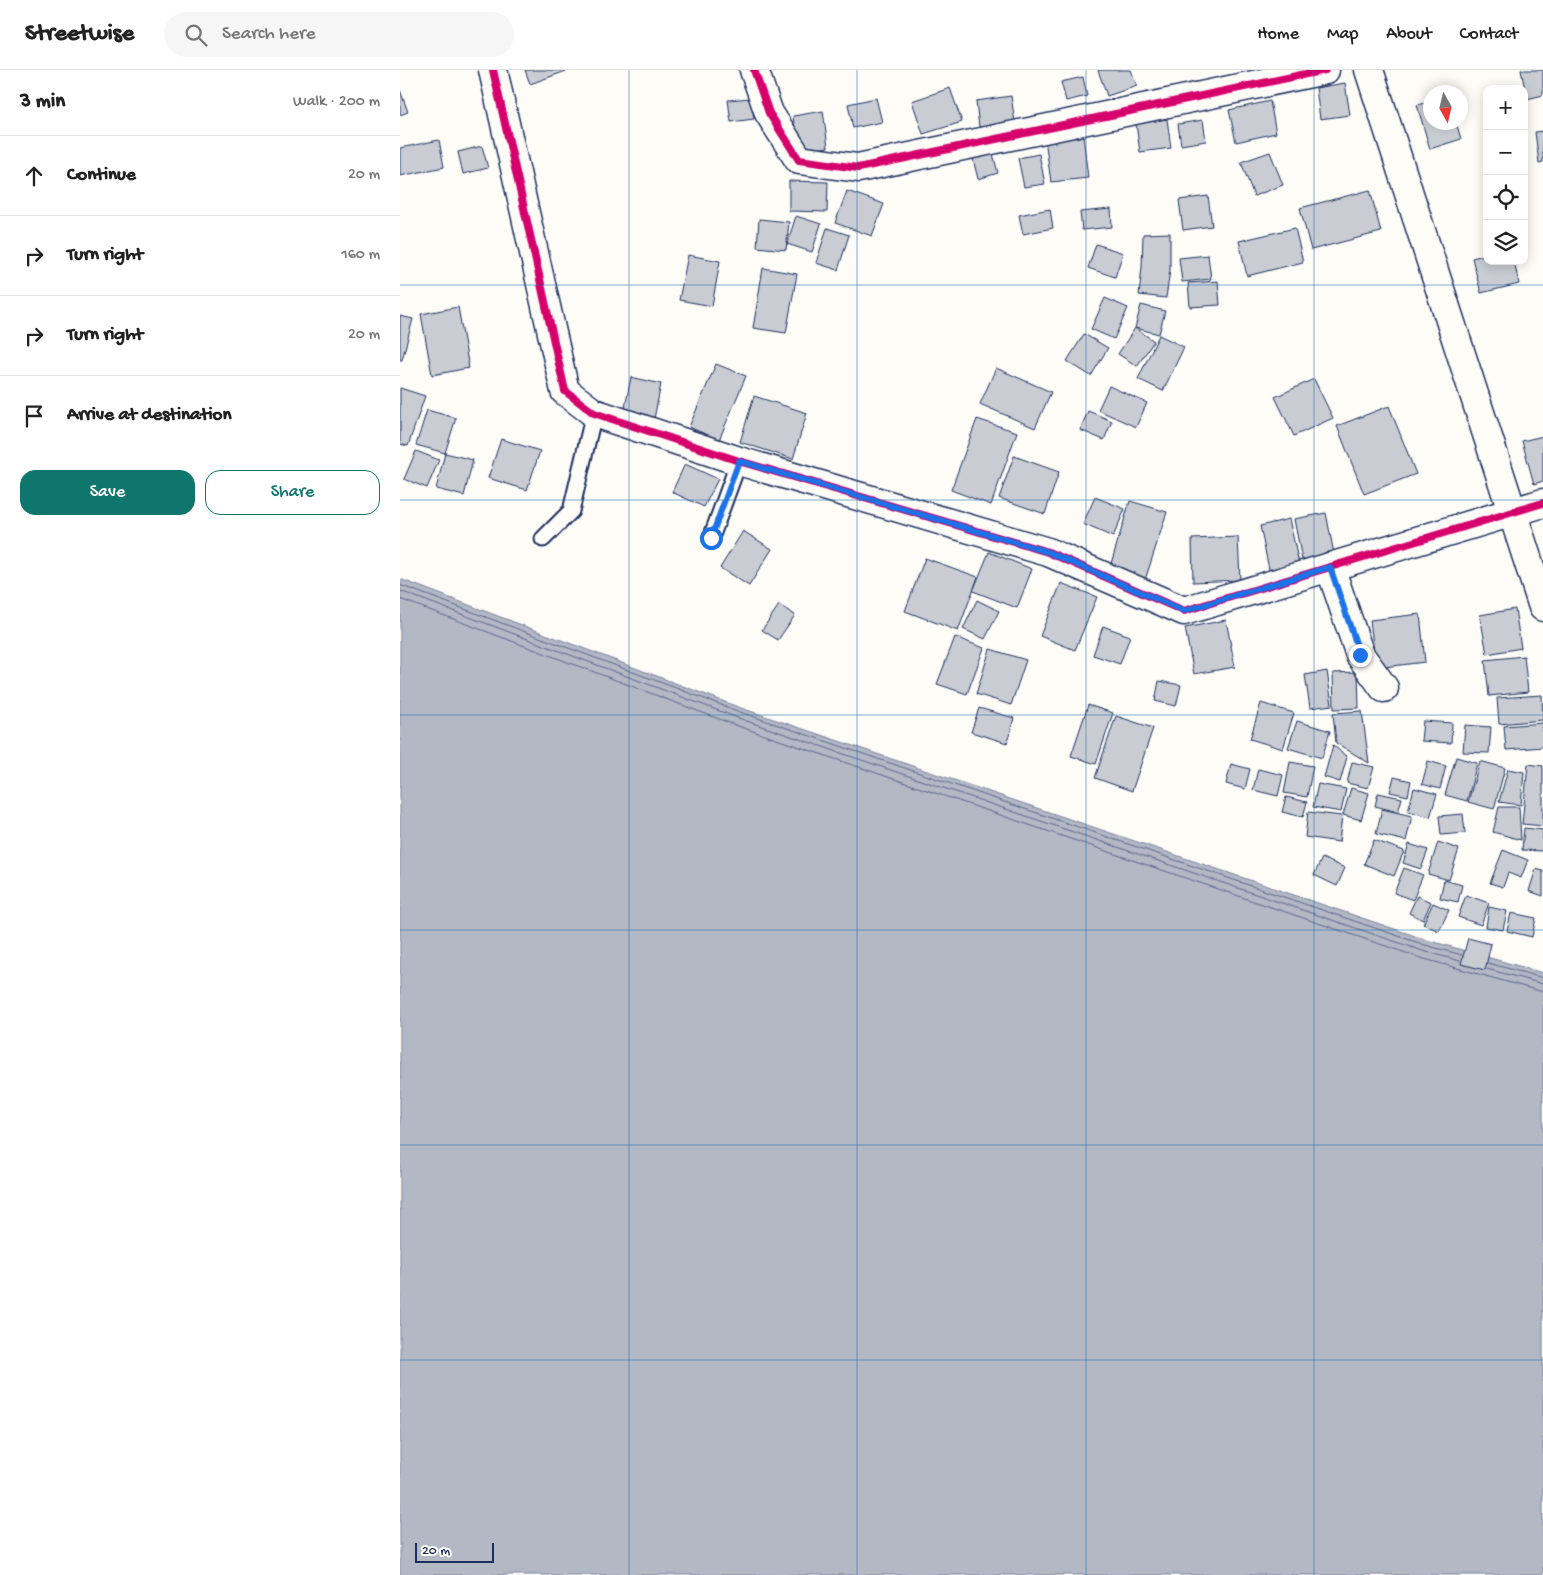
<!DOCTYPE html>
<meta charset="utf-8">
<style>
body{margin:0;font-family:"Gochi Hand",sans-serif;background:#f6f6f6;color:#222}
.controls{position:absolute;right:15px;top:15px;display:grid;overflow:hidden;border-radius:10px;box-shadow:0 2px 12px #0003}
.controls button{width:45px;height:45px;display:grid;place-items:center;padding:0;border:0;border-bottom:1px solid #e0e0e0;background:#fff;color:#222;font:25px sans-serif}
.compass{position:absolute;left:1023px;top:15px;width:45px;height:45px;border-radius:50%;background:#fff;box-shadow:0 2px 12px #0003;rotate:172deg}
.scale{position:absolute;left:15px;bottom:12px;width:79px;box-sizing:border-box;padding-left:5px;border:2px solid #1b2f5e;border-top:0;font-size:14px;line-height:18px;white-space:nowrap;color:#1b2f5e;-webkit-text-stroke:4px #fdfcf7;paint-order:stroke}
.stop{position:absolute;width:15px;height:15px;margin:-11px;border:4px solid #1a73e8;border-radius:50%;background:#fff}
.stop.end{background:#1a73e8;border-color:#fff;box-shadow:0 1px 5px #0008}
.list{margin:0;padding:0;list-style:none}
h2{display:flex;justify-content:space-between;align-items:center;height:65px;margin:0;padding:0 20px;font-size:21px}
h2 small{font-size:16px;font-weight:400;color:#767676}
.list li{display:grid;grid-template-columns:32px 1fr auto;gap:15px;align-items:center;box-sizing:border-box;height:80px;padding:0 20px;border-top:1px solid #e0e0e0}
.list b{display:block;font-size:19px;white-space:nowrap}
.list em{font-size:16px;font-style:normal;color:#767676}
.actions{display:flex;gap:10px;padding:15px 20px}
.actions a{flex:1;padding:11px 0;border:1px solid #0f766e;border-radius:15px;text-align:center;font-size:18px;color:#0f766e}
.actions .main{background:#0f766e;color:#fff}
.icon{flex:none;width:28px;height:28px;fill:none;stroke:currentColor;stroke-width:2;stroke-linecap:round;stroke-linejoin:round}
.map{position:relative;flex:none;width:1143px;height:1505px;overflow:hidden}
header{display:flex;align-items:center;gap:30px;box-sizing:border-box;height:70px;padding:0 25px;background:#fff;border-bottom:1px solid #e0e0e0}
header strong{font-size:24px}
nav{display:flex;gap:28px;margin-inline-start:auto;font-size:18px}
.search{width:350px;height:45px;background:#f6f6f6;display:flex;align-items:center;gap:12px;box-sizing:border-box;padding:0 18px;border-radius:28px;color:#767676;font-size:19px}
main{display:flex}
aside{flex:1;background:#fff}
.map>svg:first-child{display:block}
</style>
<header>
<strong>Streetwise</strong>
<div class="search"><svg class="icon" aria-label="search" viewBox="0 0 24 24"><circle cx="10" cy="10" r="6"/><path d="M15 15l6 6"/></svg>Search here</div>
<nav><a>Home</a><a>Map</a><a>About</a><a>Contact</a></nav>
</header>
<main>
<aside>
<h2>3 min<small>Walk · 200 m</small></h2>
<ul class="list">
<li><svg class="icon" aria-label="ahead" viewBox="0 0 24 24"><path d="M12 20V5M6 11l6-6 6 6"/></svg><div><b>Continue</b></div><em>20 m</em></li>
<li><svg class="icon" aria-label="right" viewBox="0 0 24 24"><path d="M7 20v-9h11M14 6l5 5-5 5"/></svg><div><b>Turn right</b></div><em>160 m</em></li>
<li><svg class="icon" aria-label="right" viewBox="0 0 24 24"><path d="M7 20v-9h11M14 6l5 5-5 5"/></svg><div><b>Turn right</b></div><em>20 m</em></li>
<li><svg class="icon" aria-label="arrive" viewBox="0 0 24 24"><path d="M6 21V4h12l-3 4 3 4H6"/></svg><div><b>Arrive at destination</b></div></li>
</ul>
<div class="actions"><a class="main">Save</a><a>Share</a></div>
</aside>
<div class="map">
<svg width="1143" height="1505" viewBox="0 0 1143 1505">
<rect width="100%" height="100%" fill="#fdfcf7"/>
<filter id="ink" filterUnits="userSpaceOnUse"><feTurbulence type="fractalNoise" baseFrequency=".02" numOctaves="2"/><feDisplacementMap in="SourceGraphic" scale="10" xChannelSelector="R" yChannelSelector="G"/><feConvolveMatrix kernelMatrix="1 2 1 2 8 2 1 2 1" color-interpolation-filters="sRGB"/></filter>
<g filter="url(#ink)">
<path fill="#b3b8c5" stroke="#76819c" d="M0,509L341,638L1027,870L1143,903V1505H0Z"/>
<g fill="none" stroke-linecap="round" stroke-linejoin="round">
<g stroke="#586687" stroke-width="1">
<path d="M0,515L340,642L1025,875L1062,885"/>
<path d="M0,521L338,648L1023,881L1060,891"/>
<path d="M0,529L335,655L1021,888L1143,922"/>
<path d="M1088,893L1143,908"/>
<path d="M1087,899L1143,914"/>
</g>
</g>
<g fill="#c9ccd3" stroke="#1b2f5e">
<path d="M125,0H169L130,14Z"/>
<path d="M698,0H731L737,16L707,26Z"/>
<path d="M1121,0H1143V25L1127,29Z"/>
<path d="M683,7L687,26L666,31L661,12Z"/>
<path d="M945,13L950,45L920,49L916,18Z"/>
<path d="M550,18L562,52L523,64L512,31Z"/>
<path d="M0,20L8,42L0,45Z"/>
<path d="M611,26L615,52L579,57L576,31Z"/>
<path d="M351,28L354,49L331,52L328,30Z"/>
<path d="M476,28L482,52L453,58L448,34Z"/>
<path d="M870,31L876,63L836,72L829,40Z"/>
<path d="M1030,32V52H1056L1061,69L1030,79L1017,35Z"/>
<path d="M423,41L428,77L398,82L393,46Z"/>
<path d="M767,49L771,78L740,82L736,54Z"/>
<path d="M803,50L806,71L781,75L778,54Z"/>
<path d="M1143,61V92L1139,93L1135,62Z"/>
<path d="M683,65L688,108L651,112L645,69Z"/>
<path d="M39,70L44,97L0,106V78Z"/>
<path d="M82,76L88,98L63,104L58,82Z"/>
<path d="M592,80L598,103L578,109L572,85Z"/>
<path d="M870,82L883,115L854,126L841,92Z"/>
<path d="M639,84L645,114L624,117L618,88Z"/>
<path d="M389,111L428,112L427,142L389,141Z"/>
<path d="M970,120L981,162L911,180L900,138Z"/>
<path d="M447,121L484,134L472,166L435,153Z"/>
<path d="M808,126L812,156L783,160L779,130Z"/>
<path d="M650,139L653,158L623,164L619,145Z"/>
<path d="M711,139L712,157L682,160L680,142Z"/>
<path d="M396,146L421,154L412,182L387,174Z"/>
<path d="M359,149L389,152L386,180L357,177Z"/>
<path d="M427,158L449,165L438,200L416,193Z"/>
<path d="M895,158L903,192L847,206L839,171Z"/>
<path d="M770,163V200L766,228L739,225L742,197L743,164Z"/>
<path d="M696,174L723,183L715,207L688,198Z"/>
<path d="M1087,184V191H1114L1119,214L1081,223L1072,188Z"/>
<path d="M288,185L320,191L312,236L279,230Z"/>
<path d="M808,185L811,209L782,212L779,188Z"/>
<path d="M363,198L397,204L386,263L353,258Z"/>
<path d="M818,211L820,235L790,237L788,213Z"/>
<path d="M705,228L728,238L714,269L691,259Z"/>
<path d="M741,235L765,241L759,264L735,258Z"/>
<path d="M58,237L69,298L32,305L21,244Z"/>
<path d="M0,246L13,249L2,290H0Z"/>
<path d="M735,258L754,271L737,296L718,284Z"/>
<path d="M684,264L708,278L691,306L667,291Z"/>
<path d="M759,265L784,277L763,321L738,309Z"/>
<path d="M316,294L346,306L319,370L289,357Z"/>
<path d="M596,298L651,322L635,358L580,334Z"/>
<path d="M231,307L261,314L253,354L223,348Z"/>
<path d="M914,309L933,348L894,366L875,327Z"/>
<path d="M709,316L747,333L736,357L698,340Z"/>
<path d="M0,318L25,326L8,376L0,374Z"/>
<path d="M354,326L407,343L393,389L340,372Z"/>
<path d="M989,336L1016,404L964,424L937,356Z"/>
<path d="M27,340L56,348L45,383L16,375Z"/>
<path d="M688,341L712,351L704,370L680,360Z"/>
<path d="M577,349L617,362L591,435L551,420Z"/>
<path d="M1143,366V411L1134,414L1122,371Z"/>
<path d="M101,369L140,381L127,420L88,408Z"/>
<path d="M16,381L39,390L27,418L4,409Z"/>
<path d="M45,383L73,390L64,426L36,419Z"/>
<path d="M614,386L659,402L645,444L599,428Z"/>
<path d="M285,394L318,409L304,437L272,422Z"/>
<path d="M695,427L725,439L713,467L683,454Z"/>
<path d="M730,431L767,442L745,510L709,500Z"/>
<path d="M926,443L935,489L903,495L894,449Z"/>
<path d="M889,449L900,498L870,504L860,456Z"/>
<path d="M343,461L372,479L349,516L320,498Z"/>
<path d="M838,467L840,510L793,512L792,469Z"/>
<path d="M589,482L632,499L617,538L573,521Z"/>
<path d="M525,488L578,507L558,561L505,541Z"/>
<path d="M661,513L697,527L675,580L640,566Z"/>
<path d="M577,530L599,541L585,569L563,559Z"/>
<path d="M379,535L395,545L378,570L362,560Z"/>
<path d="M1115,539L1121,578L1087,584L1080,545Z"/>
<path d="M1020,544L1025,592L976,598L970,550Z"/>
<path d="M826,550L835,597L794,604L785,558Z"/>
<path d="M703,556L730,566L720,594L693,585Z"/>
<path d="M555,567L584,578L567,624L537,614Z"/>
<path d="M590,579L626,590L611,635L576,624Z"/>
<path d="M1124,586L1128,622L1089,626L1085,590Z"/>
<path d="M927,601L932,635L910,638L905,605Z"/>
<path d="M958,602L959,638L934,639L933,603Z"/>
<path d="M759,611L781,615L776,636L755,631Z"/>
<path d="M1142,625L1143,650L1099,654L1097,628Z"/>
<path d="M861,633L894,643L883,679L850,669Z"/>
<path d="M688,635L713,643L696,694L671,686Z"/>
<path d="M579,638L614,648L607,673L571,662Z"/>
<path d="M962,641L969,693L936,673L933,643Z"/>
<path d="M716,646L753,658L732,721L695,708Z"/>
<path d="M897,651L930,661L922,688L888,678Z"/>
<path d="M1023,651L1052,653L1051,673L1021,671Z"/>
<path d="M1143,653V677L1106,680L1104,656Z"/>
<path d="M1065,655L1091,657L1089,683L1063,682Z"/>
<path d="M933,675L947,687L940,712L924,707Z"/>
<path d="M1056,687L1077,693L1067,731L1045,725Z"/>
<path d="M1028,691L1046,696L1040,719L1022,714Z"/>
<path d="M1080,691L1105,698L1094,739L1068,732Z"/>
<path d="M890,692L913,696L907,727L884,723Z"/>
<path d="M952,692L974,697L968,718L947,713Z"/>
<path d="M831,694L850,699L845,719L826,714Z"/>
<path d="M1128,694L1143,696V756L1122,754Z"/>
<path d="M858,699L883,705L878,726L853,720Z"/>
<path d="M1108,699L1124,702L1121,735L1099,732Z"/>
<path d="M994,707L1011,711L1008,726L990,722Z"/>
<path d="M918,714L946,719L941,742L913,737Z"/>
<path d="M951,718L969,723L961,750L943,745Z"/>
<path d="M1014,718L1037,724L1030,747L1008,741Z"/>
<path d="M978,723L1002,728L998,742L975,736Z"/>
<path d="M886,727L907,732L903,747L882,742Z"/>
<path d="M1099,737H1119L1121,770L1093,762Z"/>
<path d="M982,739L1012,746L1006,771L976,764Z"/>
<path d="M908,742L942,746L939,772L905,767Z"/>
<path d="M1063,744L1065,763L1041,765L1039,746Z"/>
<path d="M1124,758L1143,760V781L1122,780Z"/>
<path d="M974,770L1004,781L994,806L964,794Z"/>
<path d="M1038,772L1059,779L1049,810L1028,804Z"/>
<path d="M1009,774L1028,780L1021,799L1003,793Z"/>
<path d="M1103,780L1128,790L1121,808L1108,803L1103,817L1090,813Z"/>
<path d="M922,788L945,798L937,816L914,805Z"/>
<path d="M1004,798L1023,805L1013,830L994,823Z"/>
<path d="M1136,799L1143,801V826L1129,821Z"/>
<path d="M1044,810L1062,815L1058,832L1040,828Z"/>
<path d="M1066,825L1089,833L1081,855L1058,847Z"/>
<path d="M1017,826L1031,832L1023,850L1009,843Z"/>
<path d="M1033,833L1049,840L1039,861L1023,854Z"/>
<path d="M1089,837L1107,841L1103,860L1086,857Z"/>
<path d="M1111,843L1136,848L1132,867L1107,861Z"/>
<path d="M1068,868L1091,874L1085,900L1061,894Z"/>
</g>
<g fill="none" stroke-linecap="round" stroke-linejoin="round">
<g stroke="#1b2f5e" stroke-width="19">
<g id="service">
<path d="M311,468L339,391"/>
<path d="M143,469L171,441L194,343"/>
</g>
</g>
<g stroke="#1b2f5e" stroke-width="31">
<g id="minor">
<path d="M93,0L165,321L194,343L339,391L648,482L784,541L1143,433"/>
<path d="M354,0L369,43L399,90L458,98L925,0"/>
<path d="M969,0L1143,537"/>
<path d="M930,497L960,585L984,618"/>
</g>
</g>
<use href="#service" stroke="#fdfcf7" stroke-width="15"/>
<use href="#minor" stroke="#fdfcf7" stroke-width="28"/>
<g stroke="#fdfcf7" stroke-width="11">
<g id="cycleway">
<path d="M93,0L165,321L194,343L339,391L648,482L784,541L1143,433"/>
<path d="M354,0L369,43L399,90L458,98L925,0"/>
</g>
</g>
<use href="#cycleway" stroke="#d6006c" stroke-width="8"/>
</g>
</g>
<g fill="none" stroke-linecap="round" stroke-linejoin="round" filter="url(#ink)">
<path stroke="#1a73e8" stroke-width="6" d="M311,468L339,391L648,482L784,541L930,497L960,585"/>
</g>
<path fill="none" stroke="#1f6fb2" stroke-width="1" stroke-opacity="0.55" d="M229,0V1505M457,0V1505M686,0V1505M914,0V1505M0,215H1143M0,430H1143M0,645H1143M0,860H1143M0,1075H1143M0,1290H1143"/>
</svg>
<div class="controls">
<button>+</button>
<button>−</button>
<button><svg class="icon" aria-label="locate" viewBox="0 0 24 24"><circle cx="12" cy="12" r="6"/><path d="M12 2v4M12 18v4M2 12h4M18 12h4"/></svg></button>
<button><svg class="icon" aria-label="layers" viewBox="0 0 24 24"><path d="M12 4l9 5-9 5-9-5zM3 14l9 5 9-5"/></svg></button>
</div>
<svg class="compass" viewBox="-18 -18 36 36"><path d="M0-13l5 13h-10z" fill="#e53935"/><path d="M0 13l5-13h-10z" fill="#767676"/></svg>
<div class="scale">20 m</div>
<div class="stop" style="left:311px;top:468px"></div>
<div class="stop end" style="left:960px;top:585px"></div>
</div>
</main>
